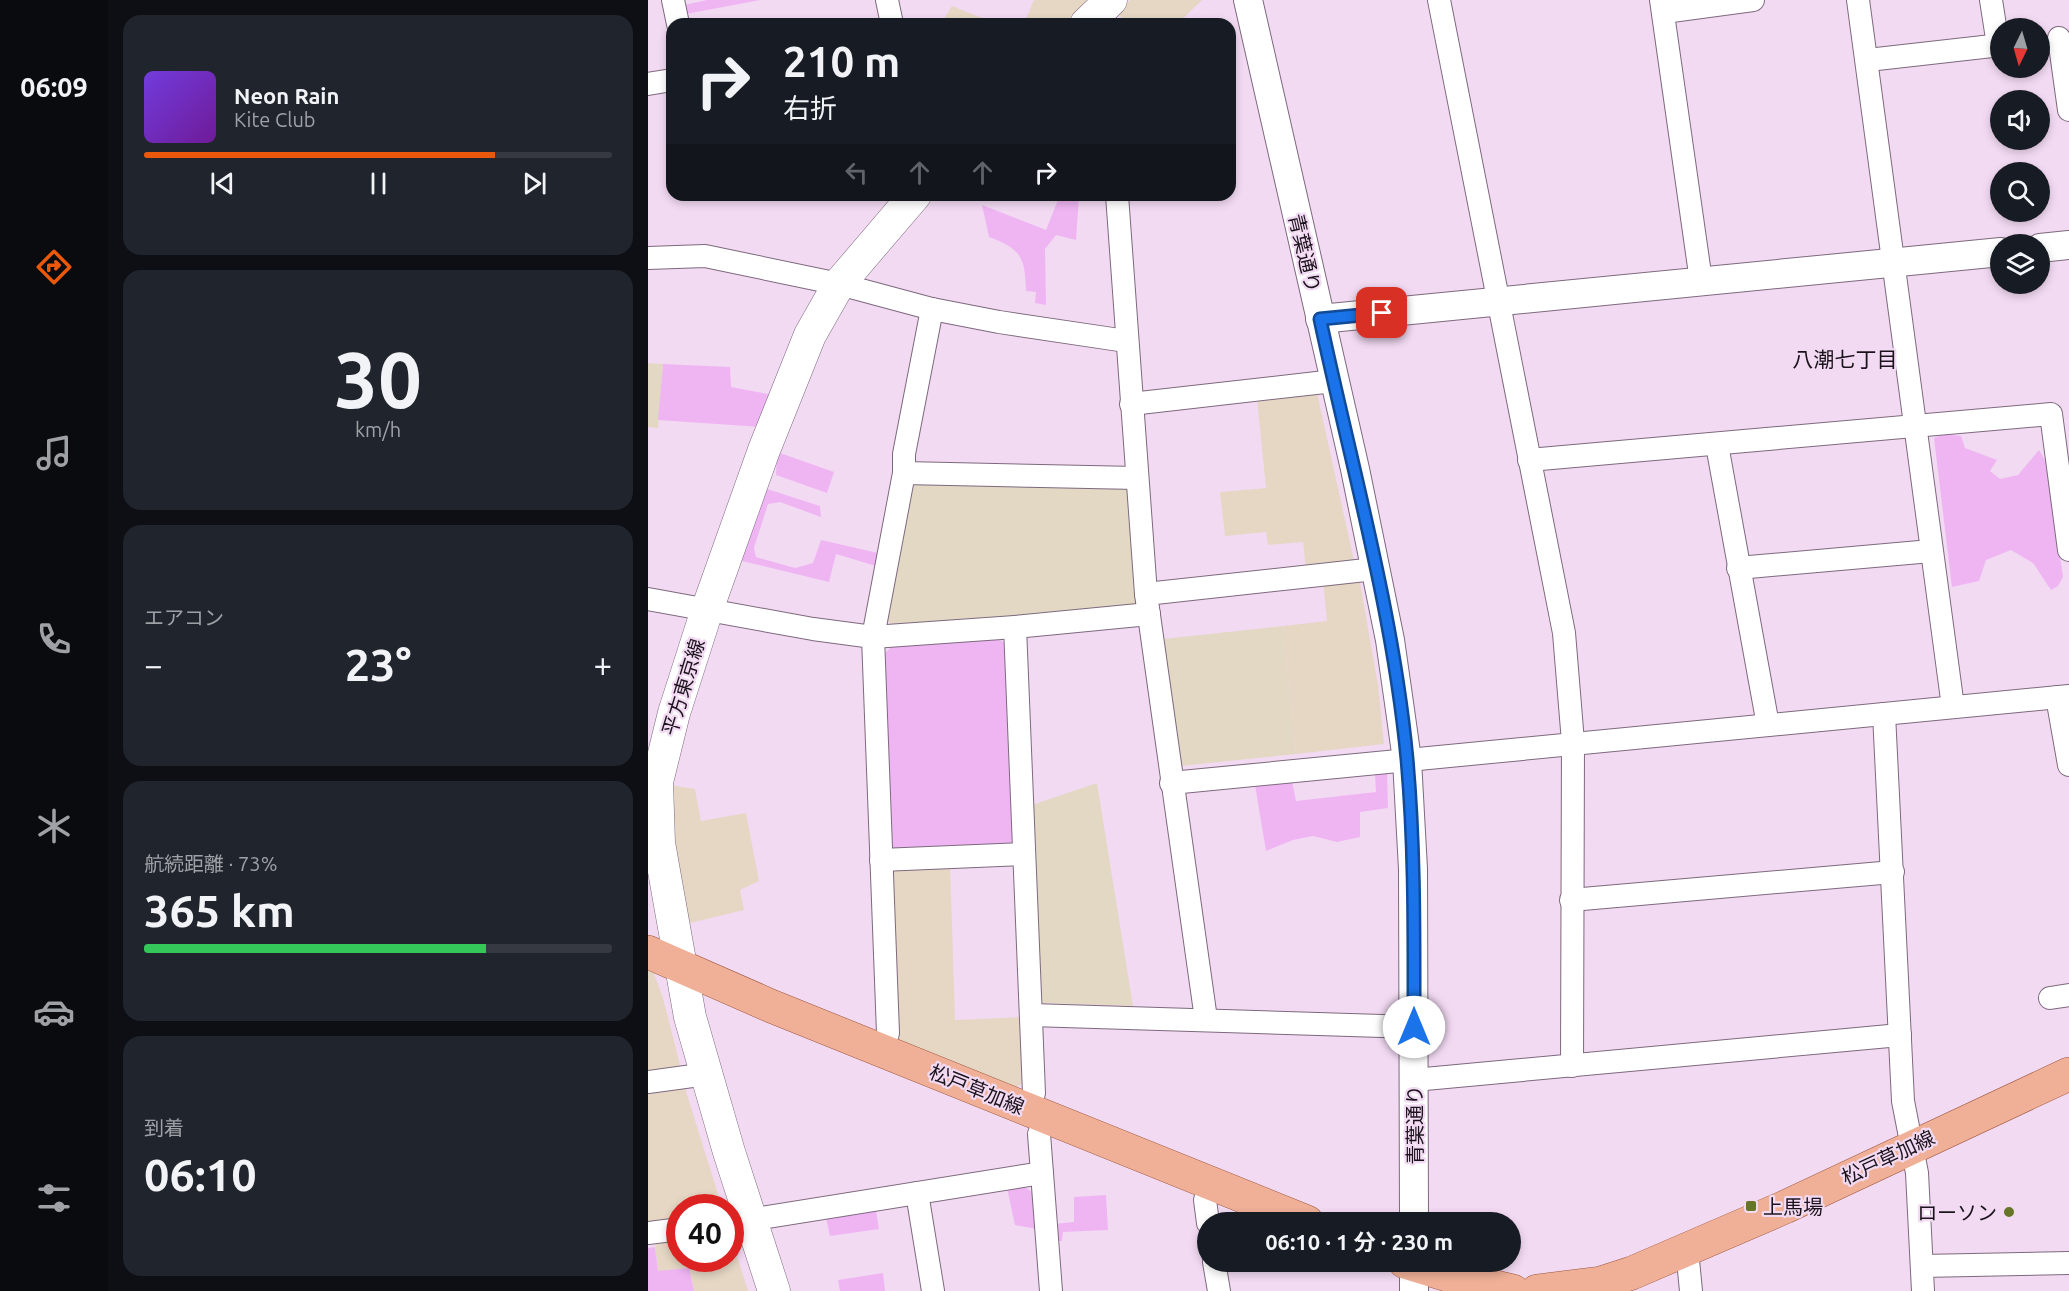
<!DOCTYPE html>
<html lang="ja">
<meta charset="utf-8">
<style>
:root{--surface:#171b24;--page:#20242c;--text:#f1f3f6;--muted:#9ea1a6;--line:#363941;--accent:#ea580c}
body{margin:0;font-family:Ubuntu,"Noto Sans JP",sans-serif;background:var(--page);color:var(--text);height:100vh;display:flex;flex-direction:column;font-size:22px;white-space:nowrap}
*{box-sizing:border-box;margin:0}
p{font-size:20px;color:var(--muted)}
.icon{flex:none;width:33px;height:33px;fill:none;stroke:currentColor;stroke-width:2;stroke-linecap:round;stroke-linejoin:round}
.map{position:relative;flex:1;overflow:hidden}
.side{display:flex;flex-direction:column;gap:15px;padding:15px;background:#0d0f14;width:540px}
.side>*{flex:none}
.hud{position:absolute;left:18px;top:18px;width:570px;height:183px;border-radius:18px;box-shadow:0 3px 9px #0003;background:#171b24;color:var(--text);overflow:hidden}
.needle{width:39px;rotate:185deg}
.controls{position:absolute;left:1342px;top:18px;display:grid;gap:12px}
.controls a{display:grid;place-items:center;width:60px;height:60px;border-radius:50%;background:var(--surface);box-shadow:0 3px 9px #0003;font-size:30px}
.speed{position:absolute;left:18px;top:1194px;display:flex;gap:12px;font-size:30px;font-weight:700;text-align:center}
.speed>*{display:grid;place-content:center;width:78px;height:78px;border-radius:50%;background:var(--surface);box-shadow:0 3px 9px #0003;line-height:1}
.speed .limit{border:9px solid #d22;background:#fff;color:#111}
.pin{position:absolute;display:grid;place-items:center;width:51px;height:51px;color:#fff;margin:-26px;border-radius:12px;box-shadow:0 3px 9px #0006}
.me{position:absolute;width:66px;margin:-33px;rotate:0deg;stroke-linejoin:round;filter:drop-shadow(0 0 4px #0008)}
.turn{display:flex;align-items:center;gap:21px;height:126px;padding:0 18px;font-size:27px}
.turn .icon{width:78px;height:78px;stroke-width:2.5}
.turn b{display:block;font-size:42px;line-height:51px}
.lanes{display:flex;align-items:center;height:57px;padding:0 18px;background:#0003;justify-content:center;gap:30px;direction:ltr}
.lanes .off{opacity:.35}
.big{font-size:45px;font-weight:700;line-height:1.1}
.side .tile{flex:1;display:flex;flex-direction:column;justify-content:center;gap:9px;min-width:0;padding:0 21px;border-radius:18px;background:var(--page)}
.side .dial{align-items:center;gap:0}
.dial b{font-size:78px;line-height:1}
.song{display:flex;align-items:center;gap:18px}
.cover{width:72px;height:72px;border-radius:9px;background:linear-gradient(135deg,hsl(260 70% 55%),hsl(280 70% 35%))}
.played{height:6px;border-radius:3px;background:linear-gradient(90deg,var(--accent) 75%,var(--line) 75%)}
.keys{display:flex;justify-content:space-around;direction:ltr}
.heat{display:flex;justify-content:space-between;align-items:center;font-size:33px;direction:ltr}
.charge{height:9px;border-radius:4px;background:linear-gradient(90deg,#34c759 73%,var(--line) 0)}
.trip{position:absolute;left:549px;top:1212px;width:324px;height:60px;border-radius:30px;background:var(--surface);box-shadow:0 3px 9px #0003;font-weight:700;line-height:60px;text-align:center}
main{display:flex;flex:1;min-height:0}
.tabs{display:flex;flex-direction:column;width:108px;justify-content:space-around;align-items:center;background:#090b0e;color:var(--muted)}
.tabs .icon{width:42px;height:42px}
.tabs .on{color:var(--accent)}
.tabs b{font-size:27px;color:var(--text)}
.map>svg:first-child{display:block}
.commercial{fill:#e6d7c4}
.industrial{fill:#e3d8c4}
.green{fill:#efb5f3}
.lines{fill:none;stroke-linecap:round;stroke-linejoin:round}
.minor-casing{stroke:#7d697e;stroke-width:24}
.tertiary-casing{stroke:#7d697e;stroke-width:30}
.secondary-casing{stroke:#7d697e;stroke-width:33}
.primary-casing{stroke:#9e573f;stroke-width:34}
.minor{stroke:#fff;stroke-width:22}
.tertiary{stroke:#fff;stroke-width:28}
.secondary{stroke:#fff;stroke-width:32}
.primary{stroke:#efb097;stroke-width:33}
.route-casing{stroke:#114b97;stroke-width:15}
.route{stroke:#1a73e8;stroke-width:10}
.poi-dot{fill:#657726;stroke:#f2daf3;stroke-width:2}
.labels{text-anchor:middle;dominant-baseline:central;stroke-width:4.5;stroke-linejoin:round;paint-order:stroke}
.street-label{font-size:20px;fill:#1b131b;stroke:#f2daf3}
.poi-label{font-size:20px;fill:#1b131b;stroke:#f2daf3;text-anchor:start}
.neighbourhood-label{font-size:21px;fill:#1b131b;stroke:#f2daf3}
</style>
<main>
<nav class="tabs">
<b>06:09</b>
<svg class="icon on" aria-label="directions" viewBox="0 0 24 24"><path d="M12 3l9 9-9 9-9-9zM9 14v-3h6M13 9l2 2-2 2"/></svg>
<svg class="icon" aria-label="music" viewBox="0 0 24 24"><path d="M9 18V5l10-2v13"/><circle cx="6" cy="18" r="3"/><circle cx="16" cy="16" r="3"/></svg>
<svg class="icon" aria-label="phone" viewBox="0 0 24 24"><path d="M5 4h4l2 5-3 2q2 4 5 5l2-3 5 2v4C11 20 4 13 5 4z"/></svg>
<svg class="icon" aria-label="climate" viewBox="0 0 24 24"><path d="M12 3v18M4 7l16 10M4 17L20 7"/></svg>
<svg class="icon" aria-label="car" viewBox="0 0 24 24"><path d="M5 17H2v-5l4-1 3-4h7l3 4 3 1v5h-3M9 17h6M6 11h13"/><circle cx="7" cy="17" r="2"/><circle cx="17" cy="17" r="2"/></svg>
<svg class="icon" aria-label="filters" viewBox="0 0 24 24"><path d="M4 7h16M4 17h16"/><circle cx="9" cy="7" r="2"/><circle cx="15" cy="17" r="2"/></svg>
</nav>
<section class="side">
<div class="tile">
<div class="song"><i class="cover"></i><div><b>Neon Rain</b><p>Kite Club</p></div></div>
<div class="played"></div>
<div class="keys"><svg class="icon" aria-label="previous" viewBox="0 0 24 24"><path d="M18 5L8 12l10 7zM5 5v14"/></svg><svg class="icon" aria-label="pause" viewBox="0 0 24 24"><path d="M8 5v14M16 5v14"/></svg><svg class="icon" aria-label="next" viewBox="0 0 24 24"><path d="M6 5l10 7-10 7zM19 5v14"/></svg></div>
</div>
<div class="tile dial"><b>30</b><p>km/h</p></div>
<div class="tile"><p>エアコン</p>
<div class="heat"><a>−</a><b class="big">23°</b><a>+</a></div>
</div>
<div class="tile"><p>航続距離 · 73%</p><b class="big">365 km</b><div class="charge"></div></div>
<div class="tile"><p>到着</p><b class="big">06:10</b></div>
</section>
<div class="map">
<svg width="1421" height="1291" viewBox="0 0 1421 1291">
<rect width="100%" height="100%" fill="#f2daf3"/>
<!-- commercial -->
<g class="commercial">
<path d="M 386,0 L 444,0 L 419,24 L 376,24 Z"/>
<path d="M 482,0 L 554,0 L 529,24 L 477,24 L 470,12 Z"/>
<path d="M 304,6 L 349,24 L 293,24 Z"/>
<path d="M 669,393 L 707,565 L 658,570 L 655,542 L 620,545 L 618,532 L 577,536 L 572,492 L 618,488 L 609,399 Z"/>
<path d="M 711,577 L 730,685 L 736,744 L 648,754 L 635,626 L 679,621 L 675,581 Z"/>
<path d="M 21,785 L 47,789 L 53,821 L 98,813 L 111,881 L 92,890 L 96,910 L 42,923 L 31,888 L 22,837 Z"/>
<path d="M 302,863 L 307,1020 L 374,1017 L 377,1081 L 368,1088 L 250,1041 L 244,865 Z"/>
<path d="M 0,969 L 5,971 L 15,998 L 33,1069 L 0,1073 Z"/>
<path d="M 37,1088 L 74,1207 L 32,1208 L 31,1221 L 0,1225 L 0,1092 Z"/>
<path d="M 83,1237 L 100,1291 L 46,1291 L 41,1268 L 10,1272 L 7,1243 L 31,1240 L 32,1258 L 82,1258 Z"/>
</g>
<!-- industrial -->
<g class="industrial">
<path d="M 0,363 L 15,364 L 10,428 L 0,427 Z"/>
<path d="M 264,483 L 479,489 L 488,604 L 246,628 L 238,618 Z"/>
<path d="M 635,626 L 648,754 L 532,766 L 515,639 Z"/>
<path d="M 449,783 L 485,1006 L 392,1003 L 384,805 Z"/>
</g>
<!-- green -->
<g class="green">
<path d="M 59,0 L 112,0 L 38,14 L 36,5 Z"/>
<path d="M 412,195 L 431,195 L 428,240 L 408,235 L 397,249 L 398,305 L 387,303 L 388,292 L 378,291 C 377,257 373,249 341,237 L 334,205 L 398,230 Z"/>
<path d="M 15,364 L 82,367 L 83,387 L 125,395 L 113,427 L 10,420 Z"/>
<path d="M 1297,434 L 1313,436 L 1317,448 L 1349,460 L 1342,471 L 1352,479 L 1370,475 L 1391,450 L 1398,462 L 1415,577 L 1410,586 L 1403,590 L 1385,563 L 1363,550 L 1338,560 L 1331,581 L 1304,587 L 1286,438 Z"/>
<path d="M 129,452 L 186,472 L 179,493 L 128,475 Z"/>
<path d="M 116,488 L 172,506 L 173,517 L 132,502 L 120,504 L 106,548 L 108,557 L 147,568 L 165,563 L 173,540 L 230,553 L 228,566 L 188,554 L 181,582 L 90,560 Z"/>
<path d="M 350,638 L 359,645 L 366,840 L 359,848 L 251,853 L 243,846 L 235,655 L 243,647 Z"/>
<path d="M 739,773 L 740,808 L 712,812 L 712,837 L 689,842 L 665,836 L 645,840 L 618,851 L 607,785 L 644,781 L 648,801 L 728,792 L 727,774 Z"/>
<path d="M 375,1186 L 387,1194 L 389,1229 L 367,1225 L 359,1188 Z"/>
<path d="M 458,1195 L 460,1230 L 415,1232 L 414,1241 L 408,1241 L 406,1224 L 426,1222 L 426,1197 Z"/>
<path d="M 228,1210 L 231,1229 L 182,1236 L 178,1218 Z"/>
<path d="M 7,1247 L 10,1271 L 41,1268 L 46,1291 L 0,1291 L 0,1248 Z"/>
<path d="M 235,1273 L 237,1291 L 192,1291 L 190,1280 Z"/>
</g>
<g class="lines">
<defs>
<g id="minor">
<path d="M 25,0 L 30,24"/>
<path d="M 239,0 L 244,24"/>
<path d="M 791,0 L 916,633 L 925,742 L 924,1066"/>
<path d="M 1013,0 L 1053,281"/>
<path d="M 1210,0 L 1305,707"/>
<path d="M 1343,0 L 1350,45"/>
<path d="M 1016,12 L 1105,0"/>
<path d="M 1411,38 L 1421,110"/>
<path d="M 1220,60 L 1353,45"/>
<path d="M 0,84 L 24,80"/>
<path d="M 469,195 L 498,594 L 558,1019"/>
<path d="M 0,258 L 57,256 L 191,284 L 284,309 L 351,322 L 478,341"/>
<path d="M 483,404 L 686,381"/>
<path d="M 1069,445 L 1120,725"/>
<path d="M 881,460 L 1403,414 L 1421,550"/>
<path d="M 256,473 L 256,454 L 284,309"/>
<path d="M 1090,568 L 1283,551"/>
<path d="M 498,594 L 727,569"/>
<path d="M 0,599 L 165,629 L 225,637 L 367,627 L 501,614"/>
<path d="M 367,627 L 386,1093 L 380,1110"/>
<path d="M 1409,697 L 1421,765"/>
<path d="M 1236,714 L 1255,1101 L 1269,1173 L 1275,1291"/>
<path d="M 523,783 L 1421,696"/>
<path d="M 233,860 L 376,854"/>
<path d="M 923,900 L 1245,872"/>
<path d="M 1402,998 L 1421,995"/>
<path d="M 383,1015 L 766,1027"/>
<path d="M 234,1051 L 240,1033 L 225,637 L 256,473 L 489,478"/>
<path d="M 766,1080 L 1252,1035"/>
<path d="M 0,1082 L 59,1074"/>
<path d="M 399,1117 L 391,1134 L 403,1291"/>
<path d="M 269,1193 L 285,1291"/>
<path d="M 82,1223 L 394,1173"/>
<path d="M 560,1223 L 557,1200 L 562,1184"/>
<path d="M 0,1233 L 32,1229"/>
<path d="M 1039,1250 L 1043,1291"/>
<path d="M 566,1262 L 571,1291"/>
<path d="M 1274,1266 L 1421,1263"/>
</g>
<g id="tertiary">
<path d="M 600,0 L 707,469 L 742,640 L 752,710 L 759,760 L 765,869 L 766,1222"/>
<path d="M 1392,248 L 1421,245"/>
<path d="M 672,319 L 1353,252"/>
<path d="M 766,1291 L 766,1262"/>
</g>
<g id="secondary">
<path d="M 438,24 L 463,0"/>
<path d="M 126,1291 L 81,1152 L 42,1017 L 11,843 L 9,782 L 26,713 L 59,610 L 116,450 L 162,335 L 191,284 L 267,195"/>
</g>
<g id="primary">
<path d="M 0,952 L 123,1006 L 659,1222"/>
<path d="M 757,1262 L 809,1278 L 865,1291"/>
<path d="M 889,1291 L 953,1283 L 984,1273 L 1137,1207 L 1421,1074"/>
</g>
</defs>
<!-- minor casing -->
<use href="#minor" class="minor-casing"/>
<!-- tertiary casing -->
<use href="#tertiary" class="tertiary-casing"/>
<!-- secondary casing -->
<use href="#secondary" class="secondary-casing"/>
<!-- primary casing -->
<use href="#primary" class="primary-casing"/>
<!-- minor -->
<use href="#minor" class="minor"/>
<!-- tertiary -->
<use href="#tertiary" class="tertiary"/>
<!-- secondary -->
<use href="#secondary" class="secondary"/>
<!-- primary -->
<use href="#primary" class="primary"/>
</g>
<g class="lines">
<defs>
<path id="route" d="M 734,313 L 672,319 C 703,465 745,610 759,759 C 767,848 766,938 766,1027"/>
</defs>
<!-- route casing -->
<use href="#route" class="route-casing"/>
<!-- route -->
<use href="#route" class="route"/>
</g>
<!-- markers -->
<g class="poi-dot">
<rect x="1097" y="1200" width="12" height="12" rx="3"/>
<circle cx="1361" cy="1212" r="6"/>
</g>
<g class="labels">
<!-- street labels -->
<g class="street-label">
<text transform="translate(657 253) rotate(77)">青葉通り</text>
<text transform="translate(35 687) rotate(-73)">平方東京線</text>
<text transform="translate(329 1089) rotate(22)">松戸草加線</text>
<text transform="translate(766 1125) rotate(-90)">青葉通り</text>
<text transform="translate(1240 1157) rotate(-25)">松戸草加線</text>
</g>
<!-- poi labels -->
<g class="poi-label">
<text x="1115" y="1206">上馬場</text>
<text x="1349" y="1212" text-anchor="end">ローソン</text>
</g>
<!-- neighbourhood labels -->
<g class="neighbourhood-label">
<text x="1197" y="359">八潮七丁目</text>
</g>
</g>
</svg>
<div class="controls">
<a><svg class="needle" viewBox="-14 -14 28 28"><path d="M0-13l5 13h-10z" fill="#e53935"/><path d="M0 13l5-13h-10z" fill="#9ea1a6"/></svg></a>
<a><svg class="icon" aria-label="sound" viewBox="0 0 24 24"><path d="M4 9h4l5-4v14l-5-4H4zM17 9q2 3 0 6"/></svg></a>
<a><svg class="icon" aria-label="search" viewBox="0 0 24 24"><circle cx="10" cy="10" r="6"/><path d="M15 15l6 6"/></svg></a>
<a><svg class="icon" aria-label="layers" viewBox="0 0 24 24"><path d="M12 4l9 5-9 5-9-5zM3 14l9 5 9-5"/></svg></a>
</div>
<div class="speed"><div class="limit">40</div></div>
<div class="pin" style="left:734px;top:313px;background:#d93025"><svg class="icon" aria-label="arrive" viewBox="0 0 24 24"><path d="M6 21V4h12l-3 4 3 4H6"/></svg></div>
<svg class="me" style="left:766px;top:1027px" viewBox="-20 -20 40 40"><circle r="19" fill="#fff"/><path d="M0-13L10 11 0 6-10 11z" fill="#1a73e8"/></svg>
<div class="trip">06:10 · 1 分 · 230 m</div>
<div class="hud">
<div class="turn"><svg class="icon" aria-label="right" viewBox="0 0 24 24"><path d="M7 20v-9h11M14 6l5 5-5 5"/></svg><div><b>210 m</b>右折</div></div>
<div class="lanes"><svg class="icon off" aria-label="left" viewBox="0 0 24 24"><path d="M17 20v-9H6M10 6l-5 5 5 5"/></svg><svg class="icon off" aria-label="ahead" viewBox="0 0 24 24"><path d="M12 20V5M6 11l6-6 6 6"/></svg><svg class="icon off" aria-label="ahead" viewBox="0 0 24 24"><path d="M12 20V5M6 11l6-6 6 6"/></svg><svg class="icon" aria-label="right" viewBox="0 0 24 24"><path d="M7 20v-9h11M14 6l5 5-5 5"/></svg></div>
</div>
</div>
</main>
